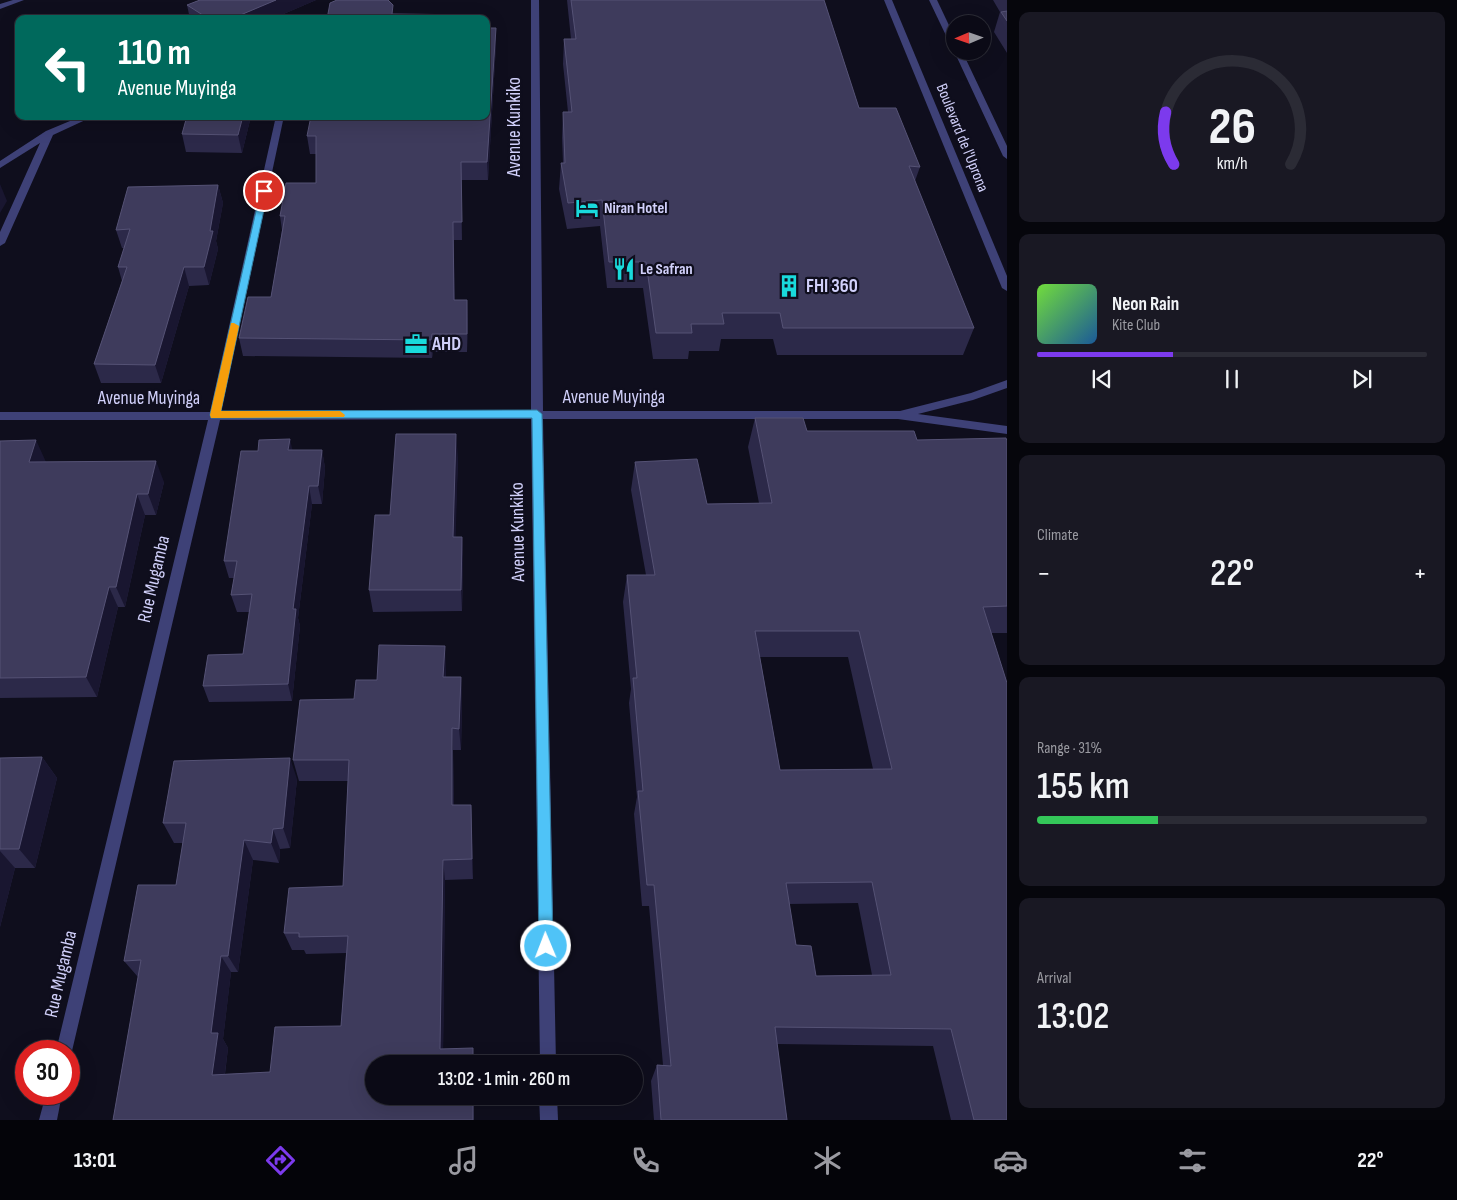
<!DOCTYPE html>
<meta charset="utf-8">
<style>
:root{--surface:#0b0a16;--page:#191823;--text:#f1f3f6;--muted:#9a9aa1;--line:#2b2b35;--accent:#7c3aed}
body{margin:0;font-family:"Sofia Sans Condensed",sans-serif;background:var(--page);color:var(--text);height:100vh;display:flex;flex-direction:column;font-size:19px;white-space:nowrap}
*{box-sizing:border-box;margin:0}
p{font-size:16px;color:var(--muted)}
.icon{flex:none;width:28px;height:28px;fill:none;stroke:currentColor;stroke-width:2;stroke-linecap:round;stroke-linejoin:round}
.map{position:relative;flex:1;overflow:hidden}
.drawer{display:flex;flex-direction:column;gap:12px;padding:12px;background:#06060c;width:450px}
.drawer>*{flex:none}
.banner{position:absolute;left:15px;top:15px;width:475px;height:105px;border-radius:10px;box-shadow:0 5px 20px #0002,0 0 0 1px var(--line);background:#00695c;color:#fff;overflow:hidden}
.needle{width:32px;rotate:268deg}
.controls{position:absolute;left:946px;top:15px;display:grid;gap:10px}
.controls a{display:grid;place-items:center;width:45px;height:45px;border-radius:50%;background:var(--surface);box-shadow:0 5px 20px #0002,0 0 0 1px var(--line);font-size:25px}
.speed{position:absolute;left:15px;top:1040px;display:flex;gap:10px;font-size:25px;font-weight:700;text-align:center}
.speed>*{display:grid;place-content:center;width:65px;height:65px;border-radius:50%;background:var(--surface);box-shadow:0 5px 20px #0002,0 0 0 1px var(--line);line-height:1}
.speed .limit{border:8px solid #d22;background:#fff;color:#111}
.pin{position:absolute;display:grid;place-items:center;width:42px;height:42px;color:#fff;margin:-21px;border:2px solid #fff;border-radius:50%;box-shadow:0 1px 5px #0007}
.me{position:absolute;width:55px;margin:-28px;rotate:359deg;stroke-linejoin:round;filter:drop-shadow(0 0 4px #0008)}
.turn{display:flex;align-items:center;gap:18px;height:105px;padding:0 20px;font-size:22px}
.turn .icon{width:65px;height:65px;stroke-width:2.5}
.turn b{display:block;font-size:35px;line-height:42px}
.big{font-size:38px;font-weight:600;line-height:1.1}
.drawer .tile{flex:1;display:flex;flex-direction:column;justify-content:center;gap:8px;min-width:0;padding:0 18px;border-radius:10px;background:var(--page)}
.drawer .dial{align-items:center;gap:0}
.dial svg{height:130px;overflow:visible;fill:none;stroke:var(--line);stroke-width:7;stroke-linecap:round;text-anchor:middle}
.dial text{fill:var(--text);stroke:none}
.song{display:flex;align-items:center;gap:15px}
.cover{width:60px;height:60px;border-radius:8px;background:linear-gradient(135deg,hsl(100 70% 55%),hsl(210 70% 35%))}
.played{height:5px;border-radius:2px;background:linear-gradient(90deg,var(--accent) 35%,var(--line) 35%)}
.keys{display:flex;justify-content:space-around;direction:ltr}
.heat{display:flex;justify-content:space-between;align-items:center;font-size:28px;direction:ltr}
.charge{height:8px;border-radius:4px;background:linear-gradient(90deg,#34c759 31%,var(--line) 0)}
.trip{position:absolute;left:365px;top:1055px;width:278px;height:50px;border-radius:25px;background:var(--surface);box-shadow:0 5px 20px #0002,0 0 0 1px var(--line);font-weight:600;line-height:50px;text-align:center}
.tabs{display:flex;height:80px;justify-content:space-around;align-items:center;background:#040409;color:var(--muted)}
.tabs .icon{width:35px;height:35px}
.tabs .active{color:var(--accent)}
.tabs b{font-size:22px;color:var(--text)}
main{display:flex;flex:1;min-height:0}
.map>svg:first-child{display:block}
.lines{fill:none;stroke-linecap:round;stroke-linejoin:round}
.minor{fill:#3e4177;fill-rule:evenodd}
.wall{fill:#2c2949;fill-rule:evenodd}
.shaded-wall{fill:#191630}
.building{fill:#3e3b5c;stroke:#555275;fill-rule:evenodd}
.route{fill:#4fc3f7;stroke:#337fa1}
.slow{fill:#f59e0b}
.labels{text-anchor:middle;dominant-baseline:central;stroke-width:4.5;stroke-linejoin:round;paint-order:stroke}
.far-street-label{font-size:16px;fill:#d1d0fa;stroke:#0f0e1d}
.far-poi-label{font-size:16px;font-weight:bold;fill:#d1d0fa;stroke:#0f0e1d;text-anchor:start}
.street-label{font-size:19px;fill:#d1d0fa;stroke:#0f0e1d}
.poi-label{font-size:19px;font-weight:bold;fill:#d1d0fa;stroke:#0f0e1d;text-anchor:start}
</style>
<main>
<div class="map">
<svg width="1007" height="1120" viewBox="0 0 1007 1120">
<rect width="100%" height="100%" fill="#0f0e1d"/>
<g class="lines">
<!-- minor -->
<g class="minor">
<path d="M 13,0 L 24,0 L 0,9 L 0,4 Z"/>
<path d="M 363,0 L 374,0 L 330,19 L 319,19 Z"/>
<path d="M 531,0 L 539,0 L 543,411 L 900,411 L 971,393 L 1007,380 L 1007,388 L 973,400 L 918,414 L 1007,426 L 1007,434 L 898,419 L 543,419 L 556,1064 L 540,1064 L 531,419 L 220,420 L 72,1051 L 69,1057 L 69,1051 L 56,1051 L 208,420 L 0,420 L 0,412 L 210,412 L 276,116 L 284,116 L 221,412 L 531,411 Z"/>
<path d="M 884,0 L 892,0 L 1007,276 L 1007,291 L 1002,288 Z"/>
<path d="M 929,0 L 937,0 L 955,38 L 955,48 L 951,46 Z"/>
<path d="M 955,49 L 955,51 L 962,51 L 1007,146 L 1007,159 L 1003,156 L 954,51 Z"/>
<path d="M 82,116 L 94,116 L 53,135 L 5,243 L 0,246 L 0,232 L 40,143 L 0,168 L 0,161 L 46,131 Z"/>
<path d="M 46,1094 L 62,1094 L 57,1120 L 39,1120 Z"/>
<path d="M 539,1096 L 557,1096 L 558,1120 L 540,1120 Z"/>
</g>
</g>
<!-- wall -->
<g class="wall">
<path d="M 200,0 L 316,0 L 272,19 L 190,19 L 187,5 Z"/>
<path d="M 567,0 L 824,0 L 859,108 L 920,167 L 915,181 L 974,328 L 963,355 L 777,355 L 773,339 L 721,339 L 719,351 L 689,351 L 688,359 L 653,359 L 643,288 L 607,288 L 600,226 L 567,229 L 559,189 L 561,163 L 563,163 L 562,138 L 563,112 L 568,112 L 563,64 L 564,39 L 571,39 Z"/>
<path d="M 993,0 L 1007,0 L 1007,53 L 994,32 L 1000,12 Z"/>
<path d="M 496,28 L 496,45 L 488,180 L 461,180 L 462,240 L 454,240 L 454,300 L 468,318 L 467,352 L 433,352 L 432,358 L 243,356 L 239,338 L 271,297 L 282,230 L 280,216 L 316,183 L 316,154 L 310,154 L 307,136 Z"/>
<path d="M 187,116 L 251,116 L 242,153 L 186,152 L 182,134 Z"/>
<path d="M 218,185 L 223,203 L 216,241 L 218,249 L 209,285 L 189,286 L 161,383 L 101,383 L 94,364 L 122,281 L 118,267 L 124,248 L 122,248 L 116,230 Z"/>
<path d="M 755,418 L 807,431 L 917,440 L 1007,441 L 1007,633 L 991,633 L 1007,1120 L 951,1120 L 933,1046 L 777,1044 L 787,1120 L 654,1120 L 651,1081 L 657,1065 L 663,1065 L 649,906 L 642,906 L 634,814 L 637,797 L 629,703 L 631,689 L 623,602 L 627,575 L 646,575 L 631,490 L 635,462 L 707,504 L 759,503 L 748,447 ZM 760,657 L 848,657 L 873,769 L 780,770 ZM 858,903 L 872,975 L 816,976 L 796,945 L 789,904 Z"/>
<path d="M 0,441 L 46,462 L 164,482 L 156,515 L 145,515 L 125,607 L 118,607 L 97,697 L 0,698 Z"/>
<path d="M 292,450 L 322,450 L 325,468 L 322,504 L 312,504 L 298,618 L 300,626 L 292,701 L 209,702 L 203,686 L 243,654 L 249,612 L 237,612 L 231,595 L 234,578 L 229,578 L 224,561 Z"/>
<path d="M 458,457 L 455,537 L 462,537 L 463,559 L 462,611 L 373,612 L 369,590 L 390,515 Z"/>
<path d="M 446,669 L 446,677 L 461,677 L 462,700 L 461,750 L 453,750 L 454,805 L 471,805 L 473,879 L 445,880 L 443,1049 L 374,1096 L 474,1096 L 474,1120 L 113,1120 L 138,977 L 124,961 L 176,885 L 183,843 L 174,843 L 163,823 L 297,779 L 290,848 L 280,849 L 279,863 L 253,860 L 238,972 L 231,972 L 223,1039 L 228,1048 L 225,1074 L 270,1072 L 341,1026 L 346,953 L 306,954 L 304,950 L 292,950 L 284,933 L 343,886 L 348,781 L 299,781 L 293,760 L 354,699 L 377,680 Z"/>
<path d="M 42,757 L 57,778 L 35,868 L 15,868 L 0,927 L 0,758 Z"/>
</g>
<!-- shaded-wall -->
<g class="shaded-wall">
<path d="M 276,0 L 316,0 L 272,19 L 231,19 Z"/>
<path d="M 496,28 L 496,45 L 488,180 L 487,162 Z"/>
<path d="M 243,116 L 251,116 L 242,153 L 238,135 Z"/>
<path d="M 0,184 L 7,201 L 0,213 Z"/>
<path d="M 218,185 L 223,203 L 216,241 L 218,249 L 209,285 L 204,267 Z"/>
<path d="M 453,222 L 454,240 L 455,318 L 454,300 Z"/>
<path d="M 184,267 L 189,286 L 161,383 L 155,365 Z"/>
<path d="M 467,300 L 468,318 L 467,352 Z"/>
<path d="M 432,334 L 433,352 L 432,358 L 431,340 Z"/>
<path d="M 456,434 L 458,457 L 455,559 L 453,537 Z"/>
<path d="M 290,439 L 294,457 L 288,450 Z"/>
<path d="M 36,440 L 46,462 L 29,462 Z"/>
<path d="M 322,450 L 325,468 L 322,504 L 318,486 Z"/>
<path d="M 156,461 L 164,482 L 156,515 L 148,494 Z"/>
<path d="M 309,486 L 312,504 L 298,618 L 300,626 L 292,701 L 288,684 L 293,609 Z"/>
<path d="M 137,494 L 145,515 L 125,607 L 116,587 Z"/>
<path d="M 462,537 L 463,559 L 462,611 L 461,590 Z"/>
<path d="M 109,587 L 118,607 L 97,697 L 86,677 Z"/>
<path d="M 445,646 L 446,669 L 445,700 L 443,677 Z"/>
<path d="M 461,677 L 462,700 L 461,750 L 459,729 Z"/>
<path d="M 452,728 L 453,750 L 454,825 L 452,805 Z"/>
<path d="M 42,757 L 57,778 L 35,868 L 19,849 Z"/>
<path d="M 290,758 L 297,779 L 290,848 L 283,828 Z"/>
<path d="M 471,805 L 472,825 L 473,879 L 472,859 Z"/>
<path d="M 273,829 L 280,849 L 279,863 L 271,843 Z"/>
<path d="M 244,840 L 253,860 L 238,972 L 228,956 Z"/>
<path d="M 0,851 L 15,868 L 0,927 Z"/>
<path d="M 443,860 L 445,880 L 443,1063 L 440,1049 Z"/>
<path d="M 221,956 L 231,972 L 223,1039 L 228,1048 L 223,1088 L 212,1075 L 211,1033 Z"/>
<rect x="473" y="1096" width="1" height="24"/>
</g>
<!-- building -->
<g class="building">
<path d="M 200,0 L 276,0 L 231,19 L 209,19 L 187,5 Z"/>
<path d="M 337,0 L 388,0 L 393,5 L 392,14 L 479,15 L 479,19 L 327,19 L 330,3 Z"/>
<path d="M 571,0 L 824,0 L 859,108 L 896,108 L 920,167 L 909,166 L 974,328 L 783,328 L 780,313 L 722,313 L 724,324 L 691,324 L 692,333 L 656,333 L 646,262 L 609,262 L 602,200 L 568,203 L 561,163 L 565,163 L 563,112 L 572,112 L 564,39 L 576,39 Z"/>
<path d="M 1007,11 L 1007,21 L 1001,12 Z"/>
<path d="M 486,28 L 496,28 L 487,162 L 461,162 L 462,222 L 453,222 L 454,300 L 467,300 L 467,334 L 432,334 L 431,340 L 239,338 L 248,297 L 271,297 L 285,216 L 280,216 L 286,183 L 316,183 L 316,136 L 307,136 L 311,116 L 486,116 Z"/>
<path d="M 187,116 L 243,116 L 238,135 L 182,134 Z"/>
<path d="M 218,185 L 210,231 L 213,231 L 204,267 L 184,267 L 155,365 L 94,364 L 127,267 L 118,267 L 130,229 L 116,230 L 128,187 Z"/>
<path d="M 755,418 L 803,418 L 807,431 L 914,431 L 917,440 L 1006,438 L 1007,441 L 1007,606 L 983,607 L 1007,683 L 1007,1120 L 974,1120 L 951,1029 L 775,1027 L 787,1120 L 661,1120 L 657,1065 L 671,1066 L 654,885 L 647,885 L 638,791 L 643,791 L 633,678 L 637,678 L 627,575 L 655,575 L 635,462 L 697,459 L 707,504 L 772,503 ZM 755,631 L 859,631 L 892,769 L 780,770 ZM 872,882 L 891,975 L 816,976 L 811,946 L 796,945 L 786,883 Z"/>
<path d="M 396,434 L 456,434 L 453,537 L 462,537 L 461,590 L 369,590 L 375,515 L 390,515 Z"/>
<path d="M 290,439 L 288,450 L 322,450 L 318,486 L 309,486 L 293,609 L 296,609 L 288,684 L 203,686 L 208,655 L 243,654 L 252,594 L 231,595 L 237,561 L 224,561 L 241,451 L 258,451 L 259,440 Z"/>
<path d="M 36,440 L 29,462 L 156,461 L 148,494 L 137,494 L 116,587 L 109,587 L 86,677 L 0,678 L 0,441 Z"/>
<path d="M 379,645 L 445,646 L 443,677 L 461,677 L 459,729 L 452,728 L 452,805 L 471,805 L 472,859 L 443,860 L 440,1049 L 473,1048 L 473,1064 L 374,1064 L 374,1096 L 473,1096 L 473,1120 L 113,1120 L 141,960 L 124,961 L 138,885 L 176,885 L 186,823 L 163,823 L 174,761 L 290,758 L 283,828 L 273,829 L 271,843 L 244,840 L 228,956 L 221,956 L 211,1033 L 218,1033 L 212,1075 L 270,1072 L 275,1027 L 341,1026 L 348,936 L 299,937 L 299,933 L 284,933 L 289,888 L 343,886 L 349,760 L 293,760 L 300,700 L 354,699 L 356,680 L 377,680 Z"/>
<path d="M 42,757 L 19,849 L 0,849 L 0,758 Z"/>
</g>
<!-- route -->
<path class="route" d="M 261,189 L 268,191 L 221,411 L 537,410 L 542,414 L 553,946 L 551,951 L 546,953 L 541,951 L 539,946 L 532,418 L 211,418 L 210,415 Z"/>
<!-- slow -->
<path class="slow" d="M 231,323 L 234,323 L 239,326 L 221,411 L 340,411 L 345,415 L 344,417 L 211,418 L 210,415 Z"/>
<!-- icons -->
<defs>
<symbol id="hotel-bare" viewBox="-9 -9 18 18"><path d="M-6-4.5h1.5V1H6V5H4.5V3h-9V5H-6ZM-4 0a1.8 1.8 0 1 1 3.6 0ZM.5 0V-2.5h3Q6-2.5 6 0Z" fill="#19dadc" stroke="#0f0e1d" stroke-width="2.5" paint-order="stroke"/></symbol>
<symbol id="restaurant-bare" viewBox="-9 -9 18 18"><path d="M-5-6h1v4h1v-4h1v4h1v-4h1v5L-1.5 .5V6h-2V.5L-5-1ZM5-6V6H3V1.5H1.5Q1.5-4 5-6Z" fill="#19dadc" stroke="#0f0e1d" stroke-width="2.5" paint-order="stroke"/></symbol>
<symbol id="building-bare" viewBox="-9 -9 18 18"><path d="M-4-6H4V6H1V3H-1V6H-4ZM-2.5-4.3h1.7v1.8h-1.7ZM.8-4.3h1.7v1.8H.8ZM-2.5-1h1.7V.8h-1.7ZM.8-1h1.7V.8H.8Z" fill="#19dadc" stroke="#0f0e1d" stroke-width="2.5" paint-order="stroke"/></symbol>
<symbol id="office-bare" viewBox="-9 -9 18 18"><path d="M-6-3h4V-5.5h4V-3h4V5H-6ZM-1-4.5V-3h2v-1.5ZM-6 0V1H6V0Z" fill="#19dadc" stroke="#0f0e1d" stroke-width="2.5" paint-order="stroke"/></symbol>
</defs>
<g fill-rule="evenodd">
<use href="#hotel-bare" x="571" y="192" width="32" height="32"/>
<use href="#restaurant-bare" x="608" y="253" width="32" height="32"/>
<use href="#building-bare" x="773" y="270" width="32" height="32"/>
<use href="#office-bare" x="400" y="328" width="32" height="32"/>
</g>
<g class="labels">
<!-- far-street labels -->
<g class="far-street-label">
<text transform="translate(962 138) rotate(68)">Boulevard de l'Uprona</text>
</g>
<!-- far-poi labels -->
<g class="far-poi-label">
<text x="604" y="208">Niran Hotel</text>
<text x="640" y="269">Le Safran</text>
</g>
<!-- street labels -->
<g class="street-label">
<text transform="translate(514 127) rotate(-90)">Avenue Kunkiko</text>
<text x="614" y="397">Avenue Muyinga</text>
<text x="149" y="398">Avenue Muyinga</text>
<text transform="translate(518 532) rotate(-91)">Avenue Kunkiko</text>
<text transform="translate(154 579) rotate(-77)">Rue Mugamba</text>
<text transform="translate(61 974) rotate(-77)">Rue Mugamba</text>
</g>
<!-- poi labels -->
<g class="poi-label">
<text x="806" y="286">FHI 360</text>
<text x="432" y="344">AHD</text>
</g>
</g>
</svg>
<div class="controls">
<a><svg class="needle" viewBox="-14 -14 28 28"><path d="M0-13l5 13h-10z" fill="#e53935"/><path d="M0 13l5-13h-10z" fill="#9a9aa1"/></svg></a>
</div>
<div class="speed"><div class="limit">30</div></div>
<div class="pin" style="left:264px;top:191px;background:#d93025"><svg class="icon" aria-label="arrive" viewBox="0 0 24 24"><path d="M6 21V4h12l-3 4 3 4H6"/></svg></div>
<svg class="me" style="left:546px;top:946px" viewBox="-20 -20 40 40"><circle r="17" fill="#4fc3f7" stroke="#fff" stroke-width="3"/><path d="M0-11L8 9 0 5-8 9z" fill="#fff"/></svg>
<div class="trip">13:02 · 1 min · 260 m</div>
<div class="banner">
<div class="turn"><svg class="icon" aria-label="left" viewBox="0 0 24 24"><path d="M17 20v-9H6M10 6l-5 5 5 5"/></svg><div><b>110 m</b>Avenue Muyinga</div></div>
</div>
</div>
<section class="drawer">
<div class="tile dial"><svg viewBox="0 0 100 80">
<path d="M14 69A42 42 0 1 1 86 69"/>
<path d="M14 69A42 42 0 0 1 9 37" stroke="#7c3aed"/>
<text x="50" y="56" font-size="32" font-weight="700">26</text>
<text x="50" y="72" font-size="11">km/h</text>
</svg></div>
<div class="tile">
<div class="song"><i class="cover"></i><div><b>Neon Rain</b><p>Kite Club</p></div></div>
<div class="played"></div>
<div class="keys"><svg class="icon" aria-label="previous" viewBox="0 0 24 24"><path d="M18 5L8 12l10 7zM5 5v14"/></svg><svg class="icon" aria-label="pause" viewBox="0 0 24 24"><path d="M8 5v14M16 5v14"/></svg><svg class="icon" aria-label="next" viewBox="0 0 24 24"><path d="M6 5l10 7-10 7zM19 5v14"/></svg></div>
</div>
<div class="tile"><p>Climate</p>
<div class="heat"><a>−</a><b class="big">22°</b><a>+</a></div>
</div>
<div class="tile"><p>Range · 31%</p><b class="big">155 km</b><div class="charge"></div></div>
<div class="tile"><p>Arrival</p><b class="big">13:02</b></div>
</section>
</main>
<nav class="tabs">
<b>13:01</b>
<svg class="icon active" aria-label="directions" viewBox="0 0 24 24"><path d="M12 3l9 9-9 9-9-9zM9 14v-3h6M13 9l2 2-2 2"/></svg>
<svg class="icon" aria-label="music" viewBox="0 0 24 24"><path d="M9 18V5l10-2v13"/><circle cx="6" cy="18" r="3"/><circle cx="16" cy="16" r="3"/></svg>
<svg class="icon" aria-label="phone" viewBox="0 0 24 24"><path d="M5 4h4l2 5-3 2q2 4 5 5l2-3 5 2v4C11 20 4 13 5 4z"/></svg>
<svg class="icon" aria-label="climate" viewBox="0 0 24 24"><path d="M12 3v18M4 7l16 10M4 17L20 7"/></svg>
<svg class="icon" aria-label="car" viewBox="0 0 24 24"><path d="M5 17H2v-5l4-1 3-4h7l3 4 3 1v5h-3M9 17h6M6 11h13"/><circle cx="7" cy="17" r="2"/><circle cx="17" cy="17" r="2"/></svg>
<svg class="icon" aria-label="filters" viewBox="0 0 24 24"><path d="M4 7h16M4 17h16"/><circle cx="9" cy="7" r="2"/><circle cx="15" cy="17" r="2"/></svg>
<b>22°</b>
</nav>
